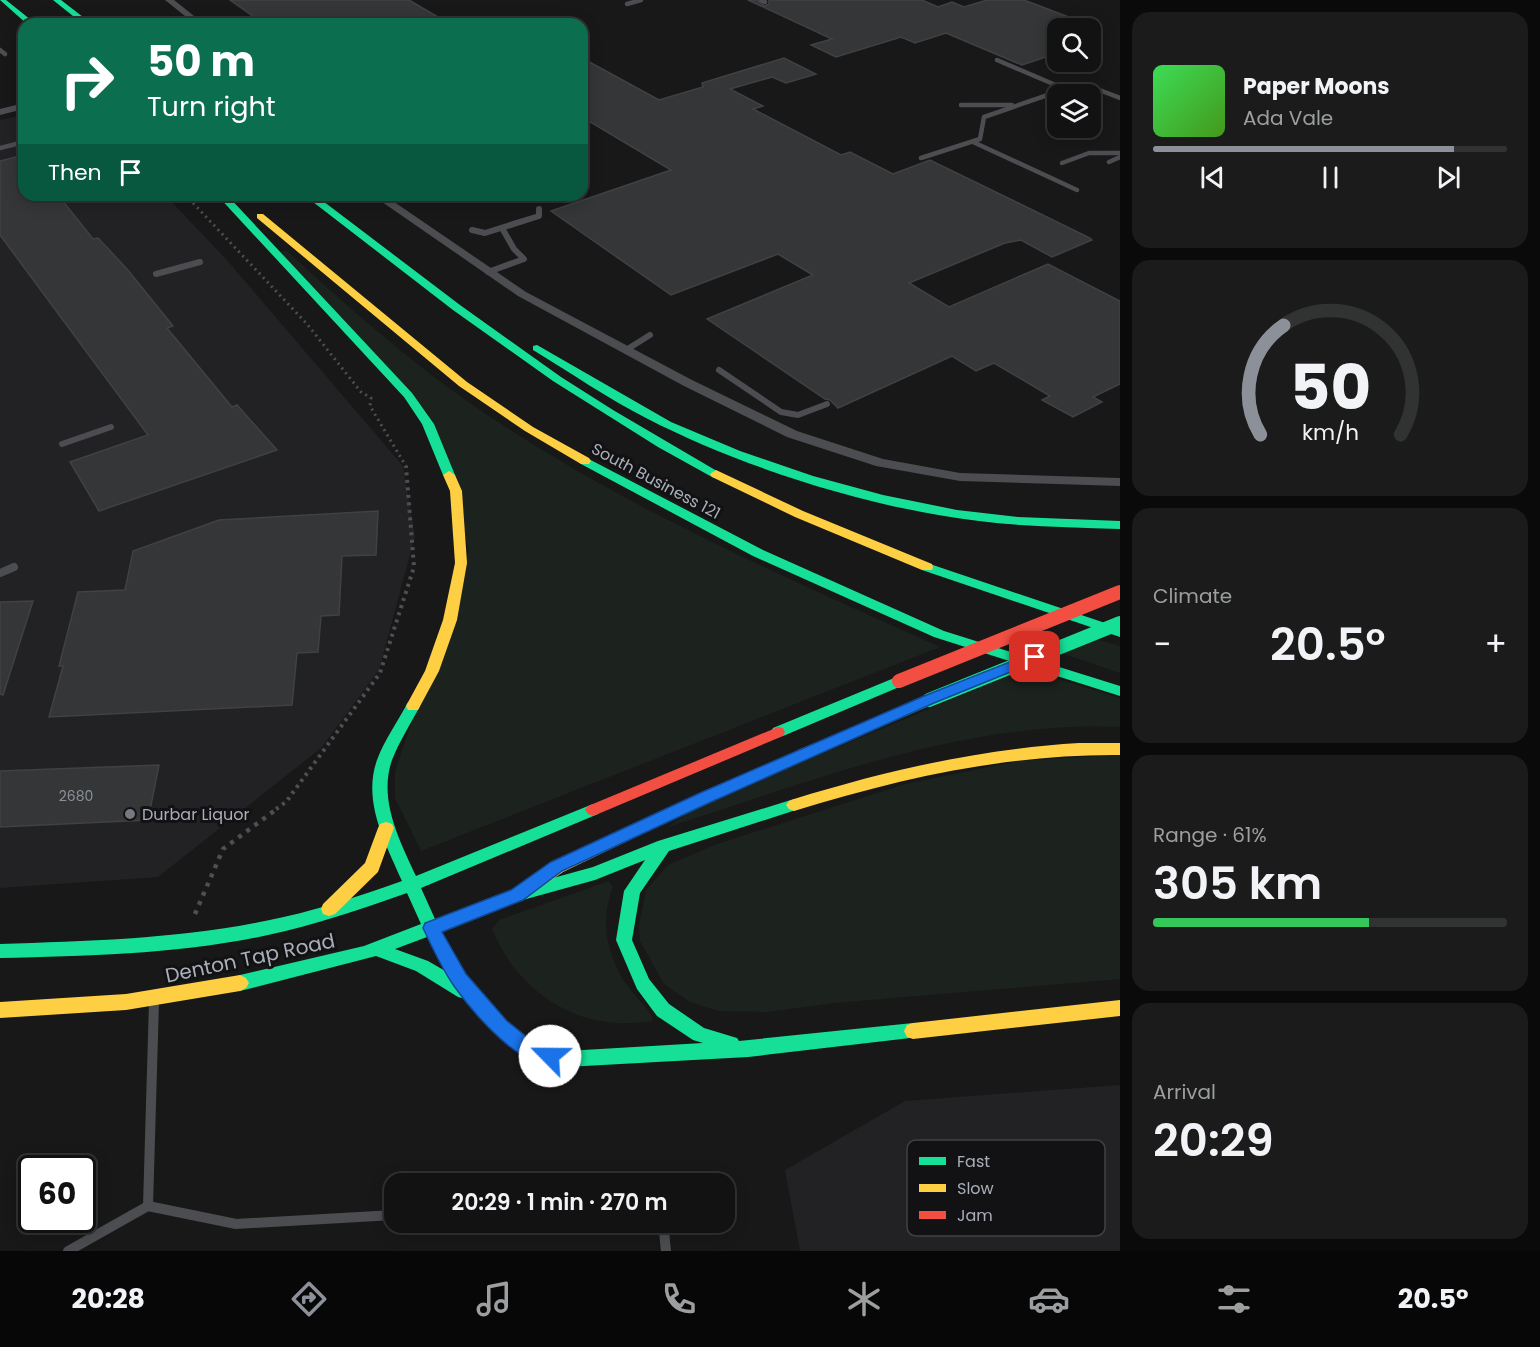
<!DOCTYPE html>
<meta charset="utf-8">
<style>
:root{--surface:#121212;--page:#1b1b1b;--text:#f1f3f6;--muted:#9c9e9f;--line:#313232;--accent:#8c9099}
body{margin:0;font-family:Poppins,sans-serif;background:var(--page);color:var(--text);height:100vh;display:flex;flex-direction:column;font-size:22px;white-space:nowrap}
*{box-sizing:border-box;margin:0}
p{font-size:20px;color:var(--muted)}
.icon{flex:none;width:33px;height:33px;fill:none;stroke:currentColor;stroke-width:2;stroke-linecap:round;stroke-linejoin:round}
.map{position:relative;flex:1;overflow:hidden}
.drawer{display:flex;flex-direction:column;gap:12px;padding:12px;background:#0a0a0a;width:420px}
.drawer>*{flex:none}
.top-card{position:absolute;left:18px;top:18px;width:570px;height:183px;border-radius:18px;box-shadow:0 3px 15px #0003,0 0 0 2px var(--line);background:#0b6e4f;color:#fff;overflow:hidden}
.tools{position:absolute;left:1047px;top:18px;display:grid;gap:12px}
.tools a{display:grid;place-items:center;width:54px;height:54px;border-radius:12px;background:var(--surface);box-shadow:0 3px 15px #0003,0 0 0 2px var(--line);font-size:30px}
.speed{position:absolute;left:18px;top:1155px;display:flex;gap:12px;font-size:30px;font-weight:700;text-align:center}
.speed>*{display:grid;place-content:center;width:78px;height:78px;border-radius:50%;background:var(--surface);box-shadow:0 3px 15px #0003,0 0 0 2px var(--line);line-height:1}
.speed .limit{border:3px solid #111;border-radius:9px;background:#fff;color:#111}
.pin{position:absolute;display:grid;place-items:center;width:51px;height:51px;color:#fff;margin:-26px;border-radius:12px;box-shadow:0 3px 9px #0006}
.me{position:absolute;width:66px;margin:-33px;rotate:293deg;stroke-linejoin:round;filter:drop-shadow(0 0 4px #0008)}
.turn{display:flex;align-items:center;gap:21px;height:126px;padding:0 30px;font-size:27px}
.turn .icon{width:78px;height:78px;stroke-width:2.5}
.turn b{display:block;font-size:42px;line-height:51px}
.then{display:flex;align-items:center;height:57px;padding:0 30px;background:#0003;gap:12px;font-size:22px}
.big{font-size:45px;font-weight:600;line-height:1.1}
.drawer .card{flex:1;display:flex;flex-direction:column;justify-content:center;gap:9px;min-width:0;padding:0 21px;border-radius:18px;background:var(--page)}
.drawer .dial{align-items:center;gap:0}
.dial svg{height:156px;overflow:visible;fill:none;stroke:var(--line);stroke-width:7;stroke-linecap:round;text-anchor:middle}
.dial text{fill:var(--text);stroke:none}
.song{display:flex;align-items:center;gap:18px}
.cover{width:72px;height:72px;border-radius:9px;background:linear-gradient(135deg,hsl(130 70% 55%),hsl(100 70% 35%))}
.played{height:6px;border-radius:3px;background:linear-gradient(90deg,var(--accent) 85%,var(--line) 85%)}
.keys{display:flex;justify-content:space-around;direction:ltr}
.heat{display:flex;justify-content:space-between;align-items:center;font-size:33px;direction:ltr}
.charge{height:9px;border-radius:4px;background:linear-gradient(90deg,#34c759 61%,var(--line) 0)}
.trip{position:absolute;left:384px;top:1173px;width:351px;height:60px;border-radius:18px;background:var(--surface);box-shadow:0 3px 15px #0003,0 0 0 2px var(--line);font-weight:600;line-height:60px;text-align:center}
.menu{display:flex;height:96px;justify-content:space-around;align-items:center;background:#070707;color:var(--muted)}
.menu .icon{width:42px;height:42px}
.menu .selected{color:var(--accent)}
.menu b{font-size:27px;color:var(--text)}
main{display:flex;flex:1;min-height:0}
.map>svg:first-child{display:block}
.built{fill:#222225}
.green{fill:#1c221d}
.building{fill:#353638;stroke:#404144;stroke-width:1.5}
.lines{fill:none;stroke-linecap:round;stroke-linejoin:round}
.path-far3{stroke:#4e4f52;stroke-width:2;stroke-dasharray:1.5 3;stroke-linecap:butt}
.path-far2{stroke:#4e4f52;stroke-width:3;stroke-dasharray:2 4;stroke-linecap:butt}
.path-far1{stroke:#4e4f52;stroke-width:4;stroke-dasharray:3 4.5;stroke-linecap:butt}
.path{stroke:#4e4f52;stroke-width:4.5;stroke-dasharray:4 6;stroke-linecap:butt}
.lane-far3{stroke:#4c4d51;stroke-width:4.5}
.lane-far2{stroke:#4c4d51;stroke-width:6}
.lane-far1{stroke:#4c4d51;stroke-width:8}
.lane{stroke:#4c4d51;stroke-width:10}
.street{fill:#4c4d51;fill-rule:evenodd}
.fast{fill:#16e098;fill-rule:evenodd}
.slow{fill:#ffcf43;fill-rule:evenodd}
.jam{fill:#f24e42;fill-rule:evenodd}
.fast-bridge{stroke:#16e098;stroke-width:14}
.jam-bridge{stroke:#f24e42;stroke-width:14}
.route{fill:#1a73e8;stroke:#114b97;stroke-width:1.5}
.poi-dot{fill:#767a80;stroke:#121214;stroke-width:2}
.labels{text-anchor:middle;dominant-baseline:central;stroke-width:6;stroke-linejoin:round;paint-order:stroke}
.number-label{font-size:14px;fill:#8c9098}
.street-label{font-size:16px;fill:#a9aeb8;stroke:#121214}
.poi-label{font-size:16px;fill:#a9aeb8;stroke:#121214;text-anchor:start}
.near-street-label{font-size:20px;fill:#a9aeb8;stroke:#121214}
.key{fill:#121214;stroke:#3f4145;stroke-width:1.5}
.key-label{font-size:16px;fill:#a9aeb8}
</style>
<main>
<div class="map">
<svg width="1120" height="1251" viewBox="0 0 1120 1251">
<rect width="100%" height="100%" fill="#181818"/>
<!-- built -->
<g class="built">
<path d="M 24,115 L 24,195 L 165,195 L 226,259 L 403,466 L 415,536 L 379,670 L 321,748 L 158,877 L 0,888 L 0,120 Z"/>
<path d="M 1120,1085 L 1120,1251 L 800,1251 L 785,1170 L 905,1101 Z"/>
</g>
<!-- green -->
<g class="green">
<path d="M 286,250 C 356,315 431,380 512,431 C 646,517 795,582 940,647 L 421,851 L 395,798 L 395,772 L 469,550 L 428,414 L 279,252 Z"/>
<path d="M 1095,639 L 1120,646 L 1120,673 L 1061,653 Z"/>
<path d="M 1019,671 L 1034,675 L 1038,673 L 1120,698 L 1120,727 C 962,721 815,780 668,827 L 695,807 Z"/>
<path d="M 1120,755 L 1120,979 L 835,1003 L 767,1012 L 719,1011 L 690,1002 L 664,984 L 640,941 L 639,926 L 646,890 L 668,865 L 717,844 L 905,784 L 1018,761 Z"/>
<path d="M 609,881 L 613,887 C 598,925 609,965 635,995 C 642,1004 650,1009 653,1021 C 641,1022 628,1024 616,1023 C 558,1019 513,980 492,929 L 499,920 Z"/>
</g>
<!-- building -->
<g class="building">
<path d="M 230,0 L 409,0 L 450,24 L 413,24 L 409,21 L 394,24 L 384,18 L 361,24 L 264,24 Z"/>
<path d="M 748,0 L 757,0 L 765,6 L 769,4 L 769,0 L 922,0 L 938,7 L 952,2 L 964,7 L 987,0 L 1024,0 L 1095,27 L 1058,28 L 1058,53 L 1022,65 L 946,33 L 915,43 L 901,37 L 836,57 L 811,45 L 832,39 Z"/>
<path d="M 582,58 L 659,100 L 703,87 L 702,83 L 784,58 L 816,74 L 786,83 L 772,77 L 730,89 L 763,106 L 753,109 L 841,155 L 850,152 L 893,174 L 930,160 L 1090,238 L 1092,240 L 1052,257 L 1021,240 L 1005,243 L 909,283 L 949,307 L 1048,264 L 1120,301 L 1120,384 L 1093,397 L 1102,402 L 1073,417 L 1042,400 L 1050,396 L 994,363 L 976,371 L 952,356 L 838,408 L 830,400 L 825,399 L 707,319 L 813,275 L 778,254 L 671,295 L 551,211 L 671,170 L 582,117 Z"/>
<path d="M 24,155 L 24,195 L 58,195 L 93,239 L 98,238 L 127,269 L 173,326 L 167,328 L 232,407 L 237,405 L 277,450 L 99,511 L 70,462 L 148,435 L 0,235 L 0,161 Z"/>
<path d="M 378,511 L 376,555 L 342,556 L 339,615 L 321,616 L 318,652 L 297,653 L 292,705 L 49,717 L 63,666 L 59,666 L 78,592 L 125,590 L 133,551 L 219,520 Z"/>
<path d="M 33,601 L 3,695 L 0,694 L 0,602 Z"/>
<path d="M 159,765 L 148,820 L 0,827 L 0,771 Z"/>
</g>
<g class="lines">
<!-- path-far3 -->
<path class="path-far3" d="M 186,195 L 195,204"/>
<!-- path-far2 -->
<path class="path-far2" d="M 193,203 L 307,324 L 361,392 L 371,398 L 370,406 L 407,468"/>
<!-- path-far1 -->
<path class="path-far1" d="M 276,809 L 286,802 L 380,673 L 414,567 L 406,466"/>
<!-- path -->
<path class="path" d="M 195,914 L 223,849 L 278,808"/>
<!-- lane-far3 -->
<g class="lane-far3">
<path d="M 761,0 L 765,2"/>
<path d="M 627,4 L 641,0"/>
<path d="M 0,50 L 5,54"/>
<path d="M 997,60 L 1065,89"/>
<path d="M 961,105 L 1012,105"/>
<path d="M 973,142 L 1077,190"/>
<path d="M 0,148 L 24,142"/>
<path d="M 921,158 L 980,139 L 984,117 L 1074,86 L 1094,88 L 1120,98"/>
<path d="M 1109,162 L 1120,157"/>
<path d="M 1062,163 L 1089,153 L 1120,153"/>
</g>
<!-- lane-far2 -->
<g class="lane-far2">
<path d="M 472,230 L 485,233 L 539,216 L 539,209"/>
<path d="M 488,272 L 524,259 L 514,249 L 502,228"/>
<path d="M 156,274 L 200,262"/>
<path d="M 626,350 L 650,335"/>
<path d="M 719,370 L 781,412 L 798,415 L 827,404"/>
<path d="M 62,444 L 111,427"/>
</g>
<!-- lane-far1 -->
<path class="lane-far1" d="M 0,573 L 14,567"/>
<!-- lane -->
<g class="lane">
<path d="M 148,1206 L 236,1224 L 394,1215"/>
<path d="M 663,1222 L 666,1251"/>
<path d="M 68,1251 L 148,1206 L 154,1002"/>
</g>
<!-- street -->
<g class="street">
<path d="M 165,0 L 174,0 L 204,24 L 195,24 Z"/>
<path d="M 24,103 L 24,109 L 0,115 L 0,109 Z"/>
<path d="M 372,195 L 384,195 L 526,292 L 692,380 L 797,431 L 883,459 L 960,473 L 1120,478 L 1120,486 L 960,481 L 876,466 L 787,437 L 684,386 L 518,296 Z"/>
</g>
<!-- fast -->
<g class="fast">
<path d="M 0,0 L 6,0 L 36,24 L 27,24 Z"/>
<path d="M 53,0 L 61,0 L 92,24 L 83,24 Z"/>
<path d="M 217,195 L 227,195 L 412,393 L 434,424 L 455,475 L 453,478 L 449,479 L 443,475 L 422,424 L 404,397 Z"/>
<path d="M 304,195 L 315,195 L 460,305 L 561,377 L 613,410 L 722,474 L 716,478 L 712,477 L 658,447 L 553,381 L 453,310 Z"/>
<path d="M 537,345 L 671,422 L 740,451 L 813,476 L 883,495 L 957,510 L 1018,517 L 1120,521 L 1120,529 C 1073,527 1026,527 979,521 C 871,508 743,468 646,418 C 607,398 571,373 533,350 L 533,346 Z"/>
<path d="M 585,457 L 763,550 L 944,631 L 1120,686 L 1120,696 L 934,637 L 753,556 L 581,464 L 579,461 L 581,458 Z"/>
<path d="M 927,563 L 1120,628 L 1120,637 L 922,570 L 921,567 Z"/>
<path d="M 899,676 L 904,677 L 906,681 L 904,685 L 783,736 L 773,736 L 771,732 L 773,728 Z"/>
<path d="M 929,695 L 934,696 L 936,700 L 934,704 L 808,758 L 798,758 L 796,754 L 798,750 Z"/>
<path d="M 413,701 L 418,702 L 420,706 C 411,723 399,742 392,760 C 378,800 400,841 416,876 L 588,806 L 593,804 L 598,806 L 601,810 L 598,814 L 421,888 L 435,919 L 517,888 L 593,867 L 658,841 L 794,799 L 799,801 L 802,805 L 799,809 L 669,851 L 640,893 L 632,940 L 649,979 L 669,1004 L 704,1028 L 737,1038 L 739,1041 L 913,1023 L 919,1025 L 922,1031 L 919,1037 L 748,1057 L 566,1067 L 528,1060 L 494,1032 L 466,999 L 458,997 L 416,971 L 376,956 L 240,991 L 234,988 L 231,983 L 234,978 L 240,975 L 364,946 L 421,924 L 407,893 C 361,909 315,925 268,935 C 180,954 89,956 0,958 L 0,944 C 89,941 178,939 265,921 C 312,912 357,897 402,881 C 386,844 362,802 377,760 C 384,741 398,721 408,702 ZM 645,860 L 624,891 L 616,940 L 637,989 L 657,1016 L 693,1040 L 703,1043 L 566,1051 L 538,1046 L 506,1020 L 466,975 L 441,931 L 519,901 L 595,880 ZM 427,937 L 447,972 L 428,961 L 395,949 Z"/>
</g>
<!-- slow -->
<g class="slow">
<path d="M 257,214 L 263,214 L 467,382 L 533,427 L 589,458 L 591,461 L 589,464 L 581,464 L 525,431 L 459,386 L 257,218 Z"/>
<path d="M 716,470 L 803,511 L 932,564 L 933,567 L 932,570 L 922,570 L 795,517 L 712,477 L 710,474 Z"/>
<path d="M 449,471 L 455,475 L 462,491 L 467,563 L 457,620 L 439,671 L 418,710 L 408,710 L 406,706 L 425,671 L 443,620 L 455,563 L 450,491 L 443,475 Z"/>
<path d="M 1079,743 L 1120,743 L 1120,755 C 1007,754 901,778 794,811 L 789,809 L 786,805 L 789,801 L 794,799 C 888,770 981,749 1079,743 Z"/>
<path d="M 803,748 L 808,750 L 810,754 L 808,758 L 710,801 L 563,872 L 537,890 L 531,892 L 525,890 L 523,885 L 525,880 L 551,862 L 700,793 Z"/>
<path d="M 386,822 L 392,824 L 394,828 L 378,872 L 335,914 L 329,916 L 323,914 L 321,909 L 323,904 L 365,863 L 378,828 L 380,824 Z"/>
<path d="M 240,975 L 246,978 L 249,983 L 246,988 L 240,991 L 126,1010 L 0,1018 L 0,1002 L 126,994 Z"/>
<path d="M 1120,1000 L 1120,1016 L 913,1039 L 907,1037 L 904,1031 L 907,1025 L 913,1023 Z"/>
</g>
<!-- jam -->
<path class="jam" d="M 778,727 L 783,728 L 785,732 L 783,736 L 598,814 L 593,816 L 588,814 L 585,810 L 588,806 Z"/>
<!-- fast-bridge -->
<path class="fast-bridge" d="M 929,700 L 1120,623"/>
<!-- jam-bridge -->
<path class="jam-bridge" d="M 899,681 L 1120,592"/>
</g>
<!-- route -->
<path class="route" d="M 1035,652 L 1042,657 L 1040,660 L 934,703 L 711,802 L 562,871 L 523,900 L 442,932 L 466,974 L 507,1021 L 538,1046 L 557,1050 L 559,1056 L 557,1062 C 524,1075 471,1010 454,986 C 442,969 432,947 423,928 L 425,923 L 511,890 L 551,862 L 700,793 L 924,696 Z"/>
<!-- markers -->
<circle class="poi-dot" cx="130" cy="814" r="6"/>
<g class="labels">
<!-- number labels -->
<g class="number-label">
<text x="76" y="796">2680</text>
</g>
<!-- street labels -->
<g class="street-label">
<text transform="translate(656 481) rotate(28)">South Business 121</text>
</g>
<!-- poi labels -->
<g class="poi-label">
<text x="142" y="814">Durbar Liquor</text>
</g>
<!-- near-street labels -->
<g class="near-street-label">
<text transform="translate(250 958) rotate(-12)">Denton Tap Road</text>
</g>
</g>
<!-- legend -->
<rect x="907" y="1140" width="198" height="96" rx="9" class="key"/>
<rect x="919" y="1157" width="27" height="8" fill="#16e098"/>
<rect x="919" y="1184" width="27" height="8" fill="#ffcf43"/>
<rect x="919" y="1211" width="27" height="8" fill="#f24e42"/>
<g class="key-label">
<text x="957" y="1167">Fast</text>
<text x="957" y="1194">Slow</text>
<text x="957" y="1221">Jam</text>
</g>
</svg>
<div class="tools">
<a><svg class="icon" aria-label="search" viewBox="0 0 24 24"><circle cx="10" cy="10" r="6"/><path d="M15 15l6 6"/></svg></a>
<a><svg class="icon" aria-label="layers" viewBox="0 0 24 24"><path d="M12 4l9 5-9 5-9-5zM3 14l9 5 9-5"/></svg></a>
</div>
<div class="speed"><div class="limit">60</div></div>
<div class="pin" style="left:1035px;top:657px;background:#d93025"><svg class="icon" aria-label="arrive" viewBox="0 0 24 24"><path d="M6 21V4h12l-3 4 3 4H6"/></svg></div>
<svg class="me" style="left:550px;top:1056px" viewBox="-20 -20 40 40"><circle r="19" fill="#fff"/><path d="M0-13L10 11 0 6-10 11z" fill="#1a73e8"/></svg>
<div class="trip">20:29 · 1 min · 270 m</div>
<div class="top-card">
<div class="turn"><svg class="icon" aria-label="right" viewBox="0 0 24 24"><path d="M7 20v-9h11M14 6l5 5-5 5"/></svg><div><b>50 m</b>Turn right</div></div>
<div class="then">Then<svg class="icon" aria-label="arrive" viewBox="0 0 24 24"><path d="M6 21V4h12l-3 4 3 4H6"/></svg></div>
</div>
</div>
<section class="drawer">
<div class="card">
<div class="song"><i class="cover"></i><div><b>Paper Moons</b><p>Ada Vale</p></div></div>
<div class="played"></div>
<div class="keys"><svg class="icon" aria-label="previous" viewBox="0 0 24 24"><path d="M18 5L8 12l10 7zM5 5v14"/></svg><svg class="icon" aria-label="pause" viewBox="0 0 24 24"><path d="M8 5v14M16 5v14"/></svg><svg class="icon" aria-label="next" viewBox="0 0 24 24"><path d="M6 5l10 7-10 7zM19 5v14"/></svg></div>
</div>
<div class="card dial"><svg viewBox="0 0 100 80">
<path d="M14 69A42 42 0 1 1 86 69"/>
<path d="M14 69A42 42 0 0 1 26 13" stroke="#8c9099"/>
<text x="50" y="56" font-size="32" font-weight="700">50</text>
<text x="50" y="72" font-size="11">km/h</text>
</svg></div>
<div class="card"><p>Climate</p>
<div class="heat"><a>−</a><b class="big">20.5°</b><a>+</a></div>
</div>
<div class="card"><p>Range · 61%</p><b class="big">305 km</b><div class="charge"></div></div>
<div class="card"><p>Arrival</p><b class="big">20:29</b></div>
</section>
</main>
<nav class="menu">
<b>20:28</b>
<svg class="icon selected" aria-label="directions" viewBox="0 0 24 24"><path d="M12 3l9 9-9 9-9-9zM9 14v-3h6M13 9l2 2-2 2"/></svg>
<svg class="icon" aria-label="music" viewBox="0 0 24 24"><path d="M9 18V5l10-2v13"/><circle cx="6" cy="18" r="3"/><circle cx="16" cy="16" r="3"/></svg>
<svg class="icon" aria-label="phone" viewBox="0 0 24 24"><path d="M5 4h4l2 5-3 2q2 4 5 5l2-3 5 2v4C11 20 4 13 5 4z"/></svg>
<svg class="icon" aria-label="climate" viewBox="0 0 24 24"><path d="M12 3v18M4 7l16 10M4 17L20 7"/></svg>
<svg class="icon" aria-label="car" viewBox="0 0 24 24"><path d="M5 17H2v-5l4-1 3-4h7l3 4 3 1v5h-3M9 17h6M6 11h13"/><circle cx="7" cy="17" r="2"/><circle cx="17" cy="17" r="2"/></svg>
<svg class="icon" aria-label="filters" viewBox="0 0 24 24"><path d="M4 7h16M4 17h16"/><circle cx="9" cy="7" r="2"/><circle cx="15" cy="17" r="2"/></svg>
<b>20.5°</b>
</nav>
